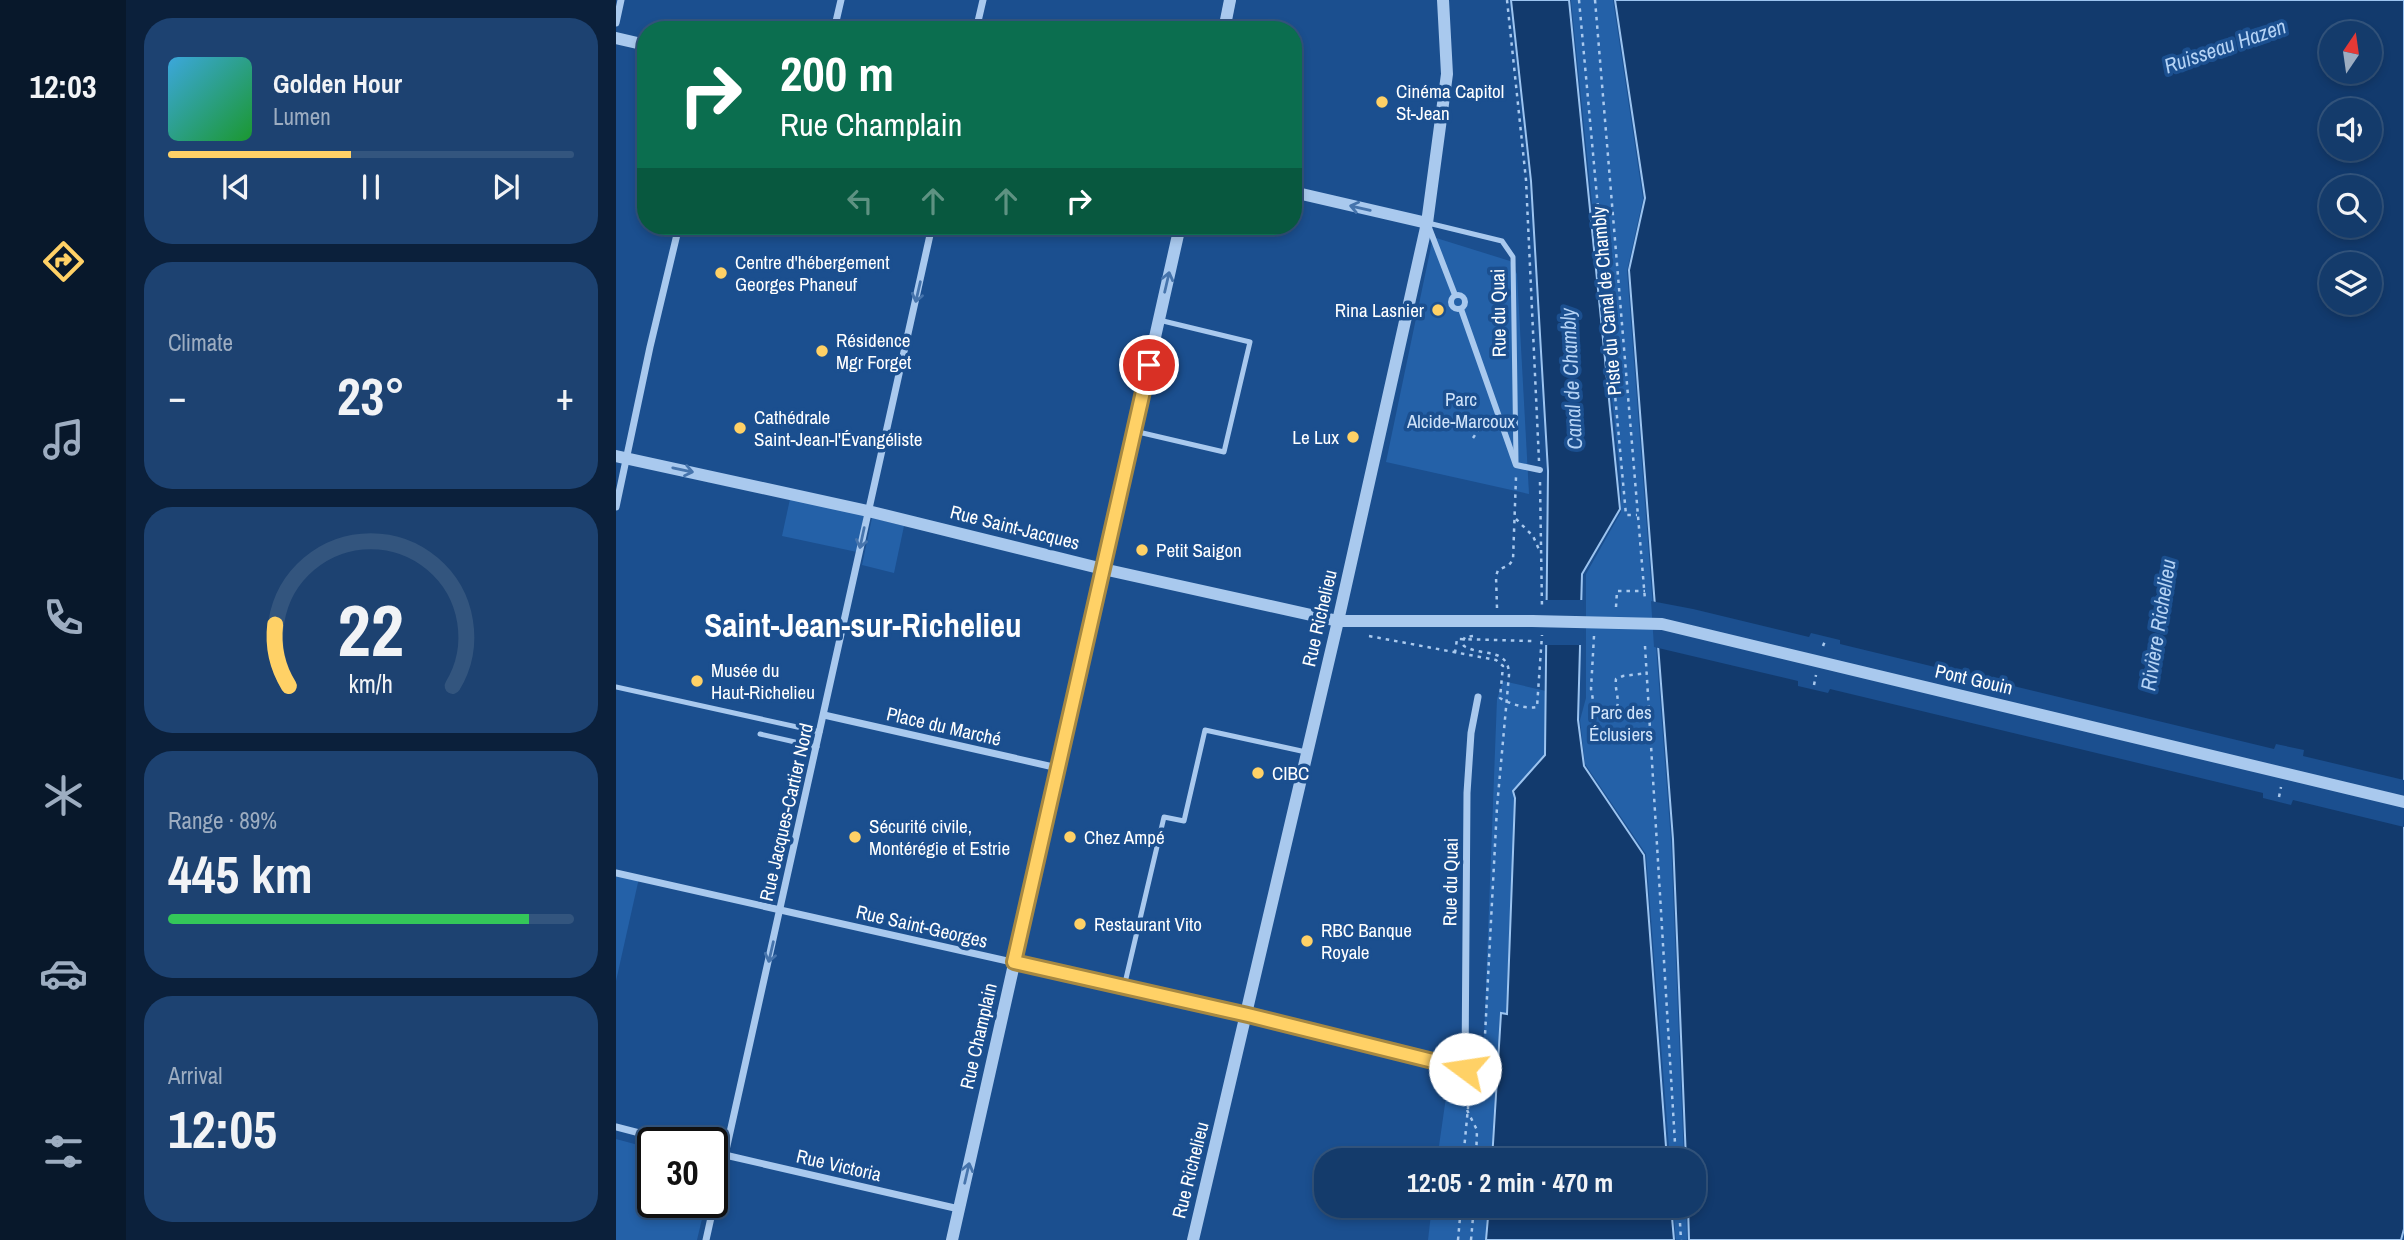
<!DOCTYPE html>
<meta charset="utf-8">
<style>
:root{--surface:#143b6b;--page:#1d4271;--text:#f1f3f6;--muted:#9dadc1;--line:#33557e;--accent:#ffd166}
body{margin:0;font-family:"Archivo Narrow",sans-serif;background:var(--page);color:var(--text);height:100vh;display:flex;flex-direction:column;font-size:26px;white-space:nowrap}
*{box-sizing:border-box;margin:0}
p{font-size:23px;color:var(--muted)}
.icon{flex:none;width:38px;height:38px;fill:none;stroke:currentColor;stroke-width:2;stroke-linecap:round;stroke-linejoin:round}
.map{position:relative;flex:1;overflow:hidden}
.panel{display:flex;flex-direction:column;gap:18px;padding:18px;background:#0b203b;width:490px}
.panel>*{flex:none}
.guide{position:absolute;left:21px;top:21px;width:665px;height:214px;border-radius:28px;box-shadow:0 4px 10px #0003,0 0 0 2px var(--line);background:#0b6e4f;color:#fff;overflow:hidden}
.needle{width:46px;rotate:13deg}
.controls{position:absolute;left:1703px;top:21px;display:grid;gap:14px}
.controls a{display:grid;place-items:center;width:63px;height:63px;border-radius:50%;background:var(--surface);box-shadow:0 4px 10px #0003,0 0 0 2px var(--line);font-size:35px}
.speed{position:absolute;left:21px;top:1127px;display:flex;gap:14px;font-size:35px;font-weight:700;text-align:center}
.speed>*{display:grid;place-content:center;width:91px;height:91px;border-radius:50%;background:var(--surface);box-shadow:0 4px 10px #0003,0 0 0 2px var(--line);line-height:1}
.speed .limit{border:4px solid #111;border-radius:10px;background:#fff;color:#111}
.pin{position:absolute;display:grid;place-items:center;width:60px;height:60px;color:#fff;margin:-30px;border:4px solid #fff;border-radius:50%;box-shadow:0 2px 7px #0007}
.me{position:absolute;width:77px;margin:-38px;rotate:284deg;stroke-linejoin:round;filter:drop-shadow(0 0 5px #0008)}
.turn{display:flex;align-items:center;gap:24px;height:147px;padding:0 28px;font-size:32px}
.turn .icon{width:91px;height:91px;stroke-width:2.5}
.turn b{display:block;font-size:49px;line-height:60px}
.lanes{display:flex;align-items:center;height:66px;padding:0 28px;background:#0003;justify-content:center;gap:35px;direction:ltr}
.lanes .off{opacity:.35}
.big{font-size:52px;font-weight:700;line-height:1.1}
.panel .card{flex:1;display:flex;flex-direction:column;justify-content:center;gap:10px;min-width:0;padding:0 24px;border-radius:28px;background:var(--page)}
.panel .dial{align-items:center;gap:0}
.dial svg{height:182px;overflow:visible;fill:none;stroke:var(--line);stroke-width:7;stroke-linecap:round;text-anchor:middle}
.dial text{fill:var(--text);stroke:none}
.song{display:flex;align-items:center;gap:21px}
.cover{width:84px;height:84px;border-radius:10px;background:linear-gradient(135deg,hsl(200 70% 55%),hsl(130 70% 35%))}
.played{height:7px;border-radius:4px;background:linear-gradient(90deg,var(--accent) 45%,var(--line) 45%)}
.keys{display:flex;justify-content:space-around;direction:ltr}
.heat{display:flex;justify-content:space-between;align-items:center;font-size:38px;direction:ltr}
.charge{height:10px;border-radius:5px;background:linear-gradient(90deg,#34c759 89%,var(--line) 0)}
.trip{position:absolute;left:698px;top:1148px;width:392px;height:70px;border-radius:28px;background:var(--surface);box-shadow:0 4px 10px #0003,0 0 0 2px var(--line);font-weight:700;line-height:70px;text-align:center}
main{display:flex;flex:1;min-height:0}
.tabs{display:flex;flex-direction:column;width:126px;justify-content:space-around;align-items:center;background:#08182b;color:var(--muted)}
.tabs .icon{width:49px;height:49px}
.tabs .selected{color:var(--accent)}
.tabs b{font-size:32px;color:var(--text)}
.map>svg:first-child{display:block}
.green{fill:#2461a8}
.water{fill:#123a6d;stroke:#9cc4f0;stroke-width:2;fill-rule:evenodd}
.pier{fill:#1b4f8f}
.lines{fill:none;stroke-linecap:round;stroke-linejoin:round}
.path{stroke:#a9c9ee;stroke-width:2.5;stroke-dasharray:3.5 5;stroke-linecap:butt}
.service{stroke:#a9c9ee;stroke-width:5}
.pedestrian{stroke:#a9c9ee;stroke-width:6}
.minor{stroke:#a9c9ee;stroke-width:7}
.tertiary{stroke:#a9c9ee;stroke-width:12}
.tertiary-bridge{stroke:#a9c9ee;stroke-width:12}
.oneway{stroke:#4674ac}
.route-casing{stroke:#a68842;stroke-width:18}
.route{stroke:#ffd166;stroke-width:12}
.poi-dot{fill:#ffd166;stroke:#1b4f8f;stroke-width:2.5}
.labels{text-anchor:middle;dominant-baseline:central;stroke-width:7;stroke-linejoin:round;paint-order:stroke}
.poi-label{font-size:19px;fill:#fff;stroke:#1b4f8f;text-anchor:start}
.street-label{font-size:19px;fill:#fff;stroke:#1b4f8f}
.park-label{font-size:19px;fill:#cfe3fa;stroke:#1b4f8f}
.water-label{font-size:21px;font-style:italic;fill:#b5d3f5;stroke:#1b4f8f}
.town-label{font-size:33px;font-weight:bold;fill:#fff;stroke:#1b4f8f}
</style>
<main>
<nav class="tabs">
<b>12:03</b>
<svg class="icon selected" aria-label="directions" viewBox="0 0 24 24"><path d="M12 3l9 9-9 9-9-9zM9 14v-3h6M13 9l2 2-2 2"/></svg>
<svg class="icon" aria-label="music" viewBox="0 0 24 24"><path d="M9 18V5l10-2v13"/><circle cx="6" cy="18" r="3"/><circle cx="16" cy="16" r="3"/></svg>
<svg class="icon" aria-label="phone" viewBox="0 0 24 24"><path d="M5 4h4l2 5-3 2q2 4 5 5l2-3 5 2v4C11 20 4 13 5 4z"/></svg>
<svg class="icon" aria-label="climate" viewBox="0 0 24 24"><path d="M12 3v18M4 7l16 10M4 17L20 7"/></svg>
<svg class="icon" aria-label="car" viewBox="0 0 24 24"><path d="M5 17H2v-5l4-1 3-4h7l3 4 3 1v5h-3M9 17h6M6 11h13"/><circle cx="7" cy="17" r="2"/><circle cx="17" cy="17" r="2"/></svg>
<svg class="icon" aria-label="filters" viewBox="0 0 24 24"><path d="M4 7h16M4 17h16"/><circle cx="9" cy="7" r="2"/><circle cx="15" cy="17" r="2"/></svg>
</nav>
<section class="panel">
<div class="card">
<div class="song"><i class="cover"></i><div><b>Golden Hour</b><p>Lumen</p></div></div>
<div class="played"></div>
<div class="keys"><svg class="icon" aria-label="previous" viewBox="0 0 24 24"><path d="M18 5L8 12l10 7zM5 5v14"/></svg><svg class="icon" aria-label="pause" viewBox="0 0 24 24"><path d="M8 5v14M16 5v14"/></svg><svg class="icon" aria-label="next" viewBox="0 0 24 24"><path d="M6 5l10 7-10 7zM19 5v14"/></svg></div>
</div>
<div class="card"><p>Climate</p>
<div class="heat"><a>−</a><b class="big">23°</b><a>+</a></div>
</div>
<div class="card dial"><svg viewBox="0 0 100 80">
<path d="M14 69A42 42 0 1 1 86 69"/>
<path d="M14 69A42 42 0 0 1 8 42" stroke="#ffd166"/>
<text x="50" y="56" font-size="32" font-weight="700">22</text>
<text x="50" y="72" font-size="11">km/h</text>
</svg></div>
<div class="card"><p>Range · 89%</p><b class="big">445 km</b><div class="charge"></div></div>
<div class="card"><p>Arrival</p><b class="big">12:05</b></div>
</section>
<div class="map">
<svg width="1788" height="1240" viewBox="0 0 1788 1240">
<rect width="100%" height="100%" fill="#1b4f8f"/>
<!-- green -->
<g class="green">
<path d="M 955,0 L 997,0 L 1027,199 L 1011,271 L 1055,841 L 1068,1160 L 1054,1160 L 1030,854 L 969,764 L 964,720 L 970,698 L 970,574 L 1005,512 L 1005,485 Z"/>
<path d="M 817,237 L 894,261 L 901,274 L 913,494 L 770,462 Z"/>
<path d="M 174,499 L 248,515 L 241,552 L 166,536 Z"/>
<path d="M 256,518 L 288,526 L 278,573 L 246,565 Z"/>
<path d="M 887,681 L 930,691 L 929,754 L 896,791 L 899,798 L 890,1013 L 884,1012 L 875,1160 L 821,1160 L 832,1083 L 866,1091 L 881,699 Z"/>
<path d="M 0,873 L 23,878 L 0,981 Z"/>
<path d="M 0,1139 L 37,1149 L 37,1202 L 90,1202 L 81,1240 L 0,1240 Z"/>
<path d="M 816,1206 L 872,1206 L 870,1240 L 812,1240 Z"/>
<path d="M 1057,1206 L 1070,1206 L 1071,1240 L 1060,1240 Z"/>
</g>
<!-- water -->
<g class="water">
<path d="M 895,0 L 953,0 L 1004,509 L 966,574 L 962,720 L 968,766 L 1028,855 L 1051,1160 L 876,1160 L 885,1013 L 891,1014 L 899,798 L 897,791 L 929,755 L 932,471 L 915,181 Z"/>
<path d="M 999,0 L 1788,0 L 1788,1229 L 1785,1240 L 1073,1240 L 1072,1206 L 1078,1206 L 1078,1160 L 1070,1160 L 1057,839 L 1013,270 L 1029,198 ZM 1715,33 L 1754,33 L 1754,72 L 1715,72 ZM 1715,110 L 1754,110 L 1754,149 L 1715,149 ZM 1715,187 L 1754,187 L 1754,226 L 1715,226 ZM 1715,264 L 1754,264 L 1754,303 L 1715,303 Z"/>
<path d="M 873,1206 L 1055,1206 L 1058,1240 L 870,1240 Z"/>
</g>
<!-- pier -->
<g class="pier">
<path d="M 927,600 L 968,600 L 967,645 L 927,645 Z"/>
<path d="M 1035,601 L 1077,609 L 1193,637 L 1195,633 L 1224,640 L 1224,644 L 1658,749 L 1660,744 L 1688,750 L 1687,756 L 1788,780 L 1788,827 L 1677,800 L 1675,805 L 1647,798 L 1647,793 L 1214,689 L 1212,693 L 1182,686 L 1182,681 L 1038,647 Z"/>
</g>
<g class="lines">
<!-- path -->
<g class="path">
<path d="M 891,0 L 910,180 L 923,461"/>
<path d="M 963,0 L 1010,515 L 1021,515"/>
<path d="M 979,0 L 1029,600"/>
<path d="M 843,399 L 854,399"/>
<path d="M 857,438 L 863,429"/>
<path d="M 924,482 L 926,608"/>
<path d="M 900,519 L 917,536 L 924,552"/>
<path d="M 1000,607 L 1001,591 L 1029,591"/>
<path d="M 881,608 L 880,576 L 882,570 L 893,565 L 897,560 L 900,477"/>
<path d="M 753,636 L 880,660 L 887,666 L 884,698 C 894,704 910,709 921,707 L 926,635"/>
<path d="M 857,636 L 849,637 L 846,643 L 848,646 C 866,657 893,647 893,675 L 881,807 L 867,1073 L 859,1071"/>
<path d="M 978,636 L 975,689 L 977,700 L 985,715 L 995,716 C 1008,705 998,693 1000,679 L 1007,676 L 1031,673"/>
<path d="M 1029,646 L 1060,1160"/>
<path d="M 1207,646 L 1209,641"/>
<path d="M 839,653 L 841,639 L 916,641"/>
<path d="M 1198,685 L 1200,675"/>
<path d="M 1663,797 L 1665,787"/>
<path d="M 851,1110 L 861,1130 L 860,1160"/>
<path d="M 847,1160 L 855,1077"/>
<path d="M 1063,1206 L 1065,1240"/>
<path d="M 842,1240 L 845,1206"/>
<path d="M 855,1240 L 858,1206"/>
</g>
<!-- service -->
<g class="service">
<path d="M 812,223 L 886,241 L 897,257 L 900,462"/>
<path d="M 518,431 L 608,452 L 634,342 L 543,320"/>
<path d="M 0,687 L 204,732"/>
<path d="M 144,734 L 201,747"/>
<path d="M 508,987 L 548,817 L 568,821 L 589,730 L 690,752"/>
</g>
<!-- pedestrian -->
<g class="pedestrian">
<path d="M 812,225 L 839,295"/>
<circle cx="842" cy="302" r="7"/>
<path d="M 845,309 L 900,465 L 924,470"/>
</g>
<!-- minor -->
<g class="minor">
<path d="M 0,23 L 5,0"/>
<path d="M 218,30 L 225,0"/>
<path d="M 360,30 L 367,0"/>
<path d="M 0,507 L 34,347 L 63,226"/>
<path d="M 208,715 L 442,768"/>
<path d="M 0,873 L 632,1015 L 849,1069 L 851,793 L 855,733 L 862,697"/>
<path d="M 0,1127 L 62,1143"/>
<path d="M 96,1152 L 343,1209"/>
<path d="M 90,1240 L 316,226"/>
</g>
<!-- tertiary -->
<g class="tertiary">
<path d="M 608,30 L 614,0"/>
<path d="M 0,38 L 30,45"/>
<path d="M 677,192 L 811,223"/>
<path d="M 0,456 L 252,511 L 487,569 L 722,621 L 916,621"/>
<path d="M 336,1240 L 564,226"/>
<path d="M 577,1240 L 722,621 L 811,223 L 831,74 L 827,0"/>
</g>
<!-- tertiary-bridge -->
<path class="tertiary-bridge" d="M 916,621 L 1046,624 L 1788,802"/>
</g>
<!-- one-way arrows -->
<defs><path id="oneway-shaft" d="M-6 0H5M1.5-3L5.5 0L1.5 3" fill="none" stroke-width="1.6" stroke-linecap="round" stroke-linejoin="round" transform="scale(1.75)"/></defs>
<g class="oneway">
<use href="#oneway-shaft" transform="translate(744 208) rotate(-167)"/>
<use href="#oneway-shaft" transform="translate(551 282) rotate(-77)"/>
<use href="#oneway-shaft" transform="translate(302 292) rotate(103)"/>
<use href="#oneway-shaft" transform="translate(67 470) rotate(12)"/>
<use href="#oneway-shaft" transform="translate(246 538) rotate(102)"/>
<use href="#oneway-shaft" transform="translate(155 952) rotate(103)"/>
<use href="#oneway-shaft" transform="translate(351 1173) rotate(-77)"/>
</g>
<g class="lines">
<defs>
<path id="route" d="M 533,365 L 398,962 L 632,1015 L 849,1069"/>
</defs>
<!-- route casing -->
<use href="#route" class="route-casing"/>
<!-- route -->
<use href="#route" class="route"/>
</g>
<!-- markers -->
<g class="poi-dot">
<circle cx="766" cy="102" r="7"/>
<circle cx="105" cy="273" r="7"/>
<circle cx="822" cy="310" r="7"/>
<circle cx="206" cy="351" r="7"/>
<circle cx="124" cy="428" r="7"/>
<circle cx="737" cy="437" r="7"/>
<circle cx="526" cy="550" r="7"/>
<circle cx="81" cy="681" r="7"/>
<circle cx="642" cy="773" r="7"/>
<circle cx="239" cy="837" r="7"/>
<circle cx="454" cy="837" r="7"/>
<circle cx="464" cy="924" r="7"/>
<circle cx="691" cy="941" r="7"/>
</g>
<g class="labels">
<!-- poi labels -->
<g class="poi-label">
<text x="780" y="91">Cinéma Capitol<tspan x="780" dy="22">St-Jean</tspan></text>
<text x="119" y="262">Centre d'hébergement<tspan x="119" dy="22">Georges Phaneuf</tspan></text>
<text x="808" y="310" text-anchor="end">Rina Lasnier</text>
<text x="220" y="340">Résidence<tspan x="220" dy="22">Mgr Forget</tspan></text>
<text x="138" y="417">Cathédrale<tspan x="138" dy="22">Saint-Jean-l'Évangéliste</tspan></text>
<text x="723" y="437" text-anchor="end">Le Lux</text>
<text x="540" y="550">Petit Saigon</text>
<text x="95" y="670">Musée du<tspan x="95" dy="22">Haut-Richelieu</tspan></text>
<text x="656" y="773">CIBC</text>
<text x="253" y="826">Sécurité civile,<tspan x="253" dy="22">Montérégie et Estrie</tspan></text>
<text x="468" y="837">Chez Ampé</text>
<text x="478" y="924">Restaurant Vito</text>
<text x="705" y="930">RBC Banque<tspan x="705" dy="22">Royale</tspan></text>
</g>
<!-- street labels -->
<g class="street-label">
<text transform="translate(990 301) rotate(-95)">Piste du Canal de Chambly</text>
<text transform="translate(882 313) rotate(-91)">Rue du Quai</text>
<text transform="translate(399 527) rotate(14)">Rue Saint-Jacques</text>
<text transform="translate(703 618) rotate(-77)">Rue Richelieu</text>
<text transform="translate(1358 679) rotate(13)">Pont Gouin</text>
<text transform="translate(328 726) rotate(13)">Place du Marché</text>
<text transform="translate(170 812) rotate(-77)">Rue Jacques-Cartier Nord</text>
<text transform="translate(834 882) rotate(-89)">Rue du Quai</text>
<text transform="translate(306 926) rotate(13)">Rue Saint-Georges</text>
<text transform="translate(362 1036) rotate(-77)">Rue Champlain</text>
<text transform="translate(223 1165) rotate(13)">Rue Victoria</text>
<text transform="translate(574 1170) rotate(-76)">Rue Richelieu</text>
</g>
<!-- park labels -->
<g class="park-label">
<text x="845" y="399">Parc<tspan x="845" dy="22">Alcide-Marcoux</tspan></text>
<text x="1005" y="712">Parc des<tspan x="1005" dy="22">Éclusiers</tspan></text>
</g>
<!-- water labels -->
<g class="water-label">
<text transform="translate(1609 46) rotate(-19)">Ruisseau Hazen</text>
<text transform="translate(955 379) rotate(-93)">Canal de Chambly</text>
<text transform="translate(1542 625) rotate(-81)">Rivière Richelieu</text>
</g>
<!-- town labels -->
<g class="town-label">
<text x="247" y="625">Saint-Jean-sur-Richelieu</text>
</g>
</g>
</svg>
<div class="controls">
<a><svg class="needle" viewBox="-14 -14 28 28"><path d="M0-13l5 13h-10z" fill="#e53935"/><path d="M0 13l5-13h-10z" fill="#9dadc1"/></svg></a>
<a><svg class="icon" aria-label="sound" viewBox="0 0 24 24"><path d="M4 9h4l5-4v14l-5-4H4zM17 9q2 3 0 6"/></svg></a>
<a><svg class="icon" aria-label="search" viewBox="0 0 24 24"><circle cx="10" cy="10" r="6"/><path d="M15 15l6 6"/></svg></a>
<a><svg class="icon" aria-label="layers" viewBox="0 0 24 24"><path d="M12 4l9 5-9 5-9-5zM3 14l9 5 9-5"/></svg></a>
</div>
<div class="speed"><div class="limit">30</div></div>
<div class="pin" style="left:533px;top:365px;background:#d93025"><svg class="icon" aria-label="arrive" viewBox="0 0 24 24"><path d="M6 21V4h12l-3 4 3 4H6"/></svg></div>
<svg class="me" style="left:849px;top:1069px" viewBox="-20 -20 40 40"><circle r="19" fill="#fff"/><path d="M0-13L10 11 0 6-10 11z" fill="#ffd166"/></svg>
<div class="trip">12:05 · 2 min · 470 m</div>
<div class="guide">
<div class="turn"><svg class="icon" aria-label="right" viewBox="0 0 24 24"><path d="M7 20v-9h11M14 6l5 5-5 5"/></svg><div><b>200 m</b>Rue Champlain</div></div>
<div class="lanes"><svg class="icon off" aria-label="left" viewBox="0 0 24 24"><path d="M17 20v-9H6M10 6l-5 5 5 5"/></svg><svg class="icon off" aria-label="ahead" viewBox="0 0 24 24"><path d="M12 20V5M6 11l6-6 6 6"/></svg><svg class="icon off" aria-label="ahead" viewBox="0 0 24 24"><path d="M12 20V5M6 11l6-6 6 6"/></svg><svg class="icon" aria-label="right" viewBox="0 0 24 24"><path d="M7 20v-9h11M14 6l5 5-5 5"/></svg></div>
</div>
</div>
</main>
